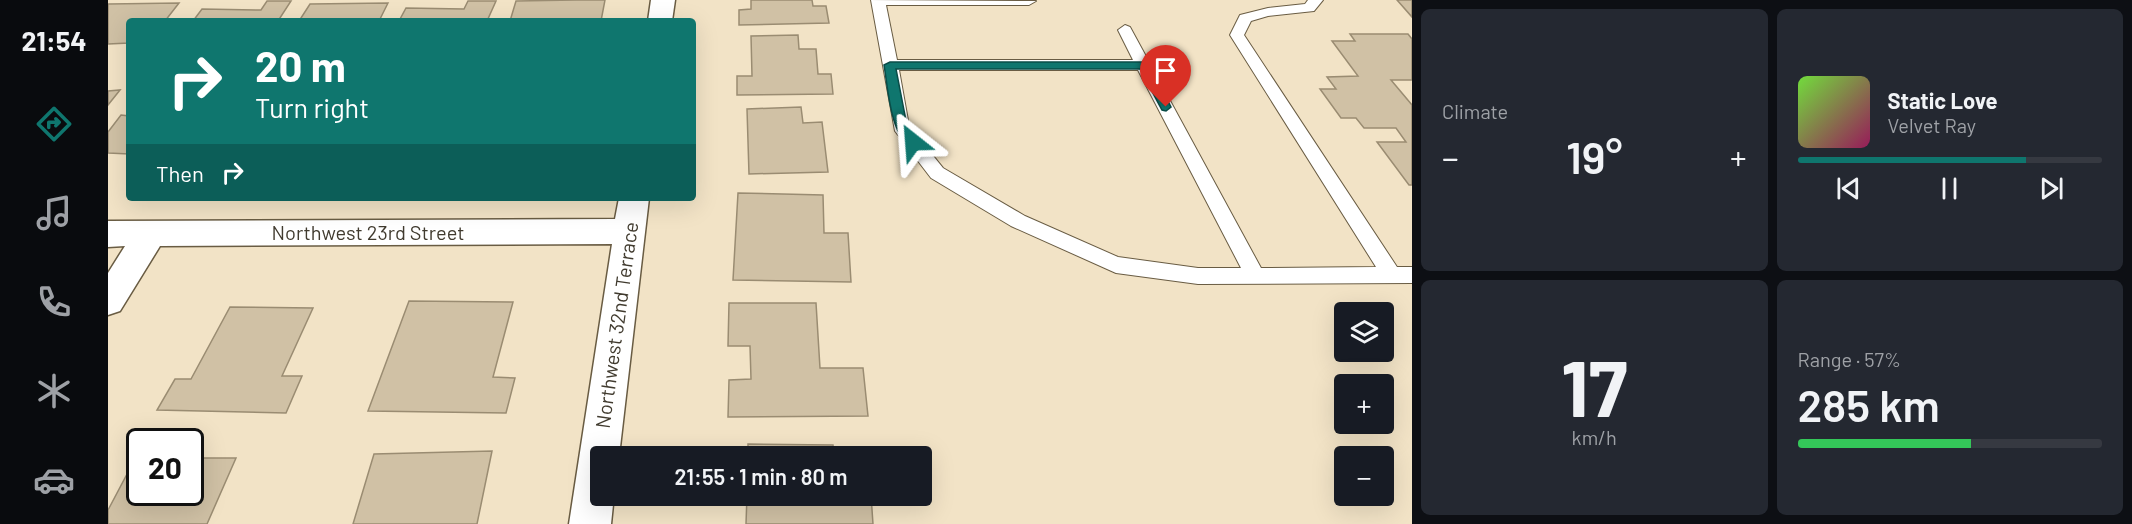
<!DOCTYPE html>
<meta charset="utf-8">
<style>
:root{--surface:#171b24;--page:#242831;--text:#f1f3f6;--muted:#9ea1a6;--line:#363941;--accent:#0f766e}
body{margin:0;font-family:Barlow,sans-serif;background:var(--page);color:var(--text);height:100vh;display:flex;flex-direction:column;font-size:22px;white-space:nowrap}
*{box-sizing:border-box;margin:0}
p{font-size:20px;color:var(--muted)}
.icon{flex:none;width:33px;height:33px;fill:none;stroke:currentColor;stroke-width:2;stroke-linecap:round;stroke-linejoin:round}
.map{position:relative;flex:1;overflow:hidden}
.drawer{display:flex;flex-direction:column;gap:9px;padding:9px;background:#0d0f14;width:720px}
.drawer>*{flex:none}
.guide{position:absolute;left:18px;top:18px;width:570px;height:183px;border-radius:6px;box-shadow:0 6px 24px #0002;background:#0f766e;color:#fff;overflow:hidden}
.fabs{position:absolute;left:1226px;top:302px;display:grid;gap:12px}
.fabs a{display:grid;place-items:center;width:60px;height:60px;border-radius:6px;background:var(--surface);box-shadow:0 6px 24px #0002;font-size:30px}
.speed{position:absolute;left:18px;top:428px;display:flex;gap:12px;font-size:30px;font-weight:700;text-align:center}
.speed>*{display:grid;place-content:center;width:78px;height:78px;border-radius:50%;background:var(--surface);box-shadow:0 6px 24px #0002;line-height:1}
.speed .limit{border:3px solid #111;border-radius:9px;background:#fff;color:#111}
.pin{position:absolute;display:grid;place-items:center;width:51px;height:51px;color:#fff;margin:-62px -26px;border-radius:50% 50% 50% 0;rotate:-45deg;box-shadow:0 0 6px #0007}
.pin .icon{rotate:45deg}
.me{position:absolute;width:66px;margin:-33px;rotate:332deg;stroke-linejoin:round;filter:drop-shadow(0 0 4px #0008)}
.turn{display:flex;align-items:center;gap:21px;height:126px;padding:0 30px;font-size:27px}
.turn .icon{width:78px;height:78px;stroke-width:2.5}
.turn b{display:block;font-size:42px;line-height:51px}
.then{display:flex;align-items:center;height:57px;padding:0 30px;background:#0003;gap:12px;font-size:22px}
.big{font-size:45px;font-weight:600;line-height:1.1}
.drawer .card{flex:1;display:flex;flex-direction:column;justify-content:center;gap:9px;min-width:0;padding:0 21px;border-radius:9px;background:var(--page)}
.drawer .dial{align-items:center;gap:0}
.dial b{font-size:78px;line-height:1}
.song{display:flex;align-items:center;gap:18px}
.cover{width:72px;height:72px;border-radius:9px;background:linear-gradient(135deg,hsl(100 70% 55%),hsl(330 70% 35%))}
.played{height:6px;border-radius:3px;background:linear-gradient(90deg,var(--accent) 75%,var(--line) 75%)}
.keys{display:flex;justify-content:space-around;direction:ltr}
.heat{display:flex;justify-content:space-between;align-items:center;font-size:33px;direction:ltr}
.charge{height:9px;border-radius:4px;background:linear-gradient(90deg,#34c759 57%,var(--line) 0)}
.drawer .tiles{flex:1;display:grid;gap:9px;grid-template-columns:repeat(2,1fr)}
.trip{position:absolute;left:482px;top:446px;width:342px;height:60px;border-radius:6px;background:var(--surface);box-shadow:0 6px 24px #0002;font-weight:600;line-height:60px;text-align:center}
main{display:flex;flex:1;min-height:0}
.dock{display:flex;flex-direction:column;width:108px;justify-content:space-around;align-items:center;background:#090b0e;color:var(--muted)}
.dock .icon{width:42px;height:42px}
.dock .active{color:var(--accent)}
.dock b{font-size:27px;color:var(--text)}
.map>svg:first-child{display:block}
.building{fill:#d0c1a5;stroke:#9a8c72;stroke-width:1.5}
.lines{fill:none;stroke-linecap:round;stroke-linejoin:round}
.service-casing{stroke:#695c43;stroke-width:2}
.minor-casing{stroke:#695c43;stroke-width:3}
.service{fill:#fff;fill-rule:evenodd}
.minor{fill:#fff;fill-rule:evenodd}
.route{fill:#0f766e;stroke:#0a4d48;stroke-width:1.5}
.labels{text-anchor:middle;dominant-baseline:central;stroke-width:4.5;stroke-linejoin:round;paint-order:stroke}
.street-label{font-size:20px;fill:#413b2f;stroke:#fff}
</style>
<main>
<nav class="dock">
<b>21:54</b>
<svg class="icon active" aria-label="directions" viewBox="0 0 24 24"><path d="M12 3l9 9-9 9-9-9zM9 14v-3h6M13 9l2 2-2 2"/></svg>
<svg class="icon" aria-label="music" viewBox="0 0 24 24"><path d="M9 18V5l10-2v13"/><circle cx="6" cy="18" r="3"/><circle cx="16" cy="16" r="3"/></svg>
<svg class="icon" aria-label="phone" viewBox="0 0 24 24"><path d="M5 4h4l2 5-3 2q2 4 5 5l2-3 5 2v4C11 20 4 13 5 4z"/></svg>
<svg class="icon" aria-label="climate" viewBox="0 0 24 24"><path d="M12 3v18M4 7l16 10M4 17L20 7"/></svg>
<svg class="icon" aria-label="car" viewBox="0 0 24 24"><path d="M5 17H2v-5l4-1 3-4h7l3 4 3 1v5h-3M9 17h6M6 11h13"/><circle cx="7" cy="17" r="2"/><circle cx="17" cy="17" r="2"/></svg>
</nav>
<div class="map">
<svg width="1304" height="524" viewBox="0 0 1304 524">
<rect width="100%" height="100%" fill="#f2e3c6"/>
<!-- building -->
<g class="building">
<path d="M 468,0 L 497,0 L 493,21 L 402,21 L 408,1 Z"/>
<path d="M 643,0 L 704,0 L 705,6 L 718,6 L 721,23 L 631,25 L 631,10 L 643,9 Z"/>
<path d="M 1289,0 L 1304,0 L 1304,17 Z"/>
<path d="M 159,1 L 183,1 L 170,21 L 85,21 L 94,9 L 153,10 Z"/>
<path d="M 360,1 L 388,1 L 379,21 L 291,21 L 298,8 L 356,9 Z"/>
<path d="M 71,3 L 57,21 L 21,21 L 21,43 L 0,44 L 0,4 Z"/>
<path d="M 280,3 L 271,21 L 191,21 L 202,4 Z"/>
<path d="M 1242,34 L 1300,34 L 1304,39 L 1304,80 L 1283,80 L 1304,105 L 1304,185 L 1301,185 L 1269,142 L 1298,142 L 1288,128 L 1256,128 L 1248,118 L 1233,118 L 1212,89 L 1228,89 L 1219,77 L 1250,76 L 1224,41 L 1247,41 Z"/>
<path d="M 690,35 L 691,49 L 708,49 L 710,74 L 723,74 L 725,94 L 629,95 L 629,76 L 644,76 L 643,36 Z"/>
<path d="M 12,90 L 0,105 L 0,91 Z"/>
<path d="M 693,107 L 695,123 L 714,122 L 720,172 L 641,174 L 639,109 Z"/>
<path d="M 13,115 L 21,116 L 21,154 L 0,153 L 0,132 Z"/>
<path d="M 630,193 L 715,195 L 716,233 L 740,233 L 743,282 L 625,280 Z"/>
<path d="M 301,301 L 405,302 L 385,377 L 407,378 L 398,413 L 260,411 Z"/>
<path d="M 621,303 L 708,303 L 712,368 L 755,368 L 760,416 L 620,417 L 621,380 L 643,379 L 642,346 L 620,346 Z"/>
<path d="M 122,307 L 205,308 L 174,376 L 194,376 L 178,413 L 49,410 L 67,379 L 83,379 Z"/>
<path d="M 640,444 L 725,445 L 726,456 L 640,456 Z"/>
<path d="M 384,451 L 369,524 L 245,524 L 266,454 Z"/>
<path d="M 82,458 L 128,458 L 99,524 L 0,524 L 0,510 L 27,459 L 32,459 L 32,492 L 82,492 Z"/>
<path d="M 639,495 L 763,495 L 765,524 L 638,524 Z"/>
</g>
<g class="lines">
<defs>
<path id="service" d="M 763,0 L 928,1 L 921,5 L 778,5 L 789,60 L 1025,60 L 1010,30 L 1017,25 L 1022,27 L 1153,268 L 1268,267 L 1122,35 L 1132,15 L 1160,8 L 1197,4 L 1200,0 L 1215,0 L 1206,11 L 1160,16 L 1143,21 L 1136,35 L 1289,267 L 1304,267 L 1304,283 L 1090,284 L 1008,273 L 903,226 L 823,178 L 787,131 ZM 791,70 L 1030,70 L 1133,268 L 1090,268 L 1010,257 L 917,216 L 835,168 L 801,126 Z"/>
<g id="minor">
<path d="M 543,0 L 567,0 L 564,21 L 540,21 Z"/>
<path d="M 511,198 L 541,198 L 511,456 L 492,456 L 492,495 L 506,495 L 503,524 L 461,524 L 504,244 L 52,246 L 12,311 L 0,315 L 0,273 L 17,246 L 0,247 L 0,221 L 507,219 Z"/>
</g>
</defs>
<!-- service casing -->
<use href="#service" class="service-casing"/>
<!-- minor casing -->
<use href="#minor" class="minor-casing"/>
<!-- service -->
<use href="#service" class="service"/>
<!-- minor -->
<use href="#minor" class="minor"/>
</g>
<!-- route -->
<path class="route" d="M 782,62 L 1035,62 L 1041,65 L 1063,107 L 1058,111 L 1054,110 L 1032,69 L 788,69 L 799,126 L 811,142 L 805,147 C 782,138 780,87 776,65 Z"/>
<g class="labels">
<!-- street labels -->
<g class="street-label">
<text x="260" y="232">Northwest 23rd Street</text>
<text transform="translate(508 325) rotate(-82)">Northwest 32nd Terrace</text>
</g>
</g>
</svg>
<div class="fabs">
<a><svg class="icon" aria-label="layers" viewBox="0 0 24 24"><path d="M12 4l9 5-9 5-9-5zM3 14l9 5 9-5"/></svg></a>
<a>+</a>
<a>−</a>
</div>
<div class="speed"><div class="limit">20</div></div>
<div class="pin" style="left:1058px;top:107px;background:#d93025"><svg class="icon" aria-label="arrive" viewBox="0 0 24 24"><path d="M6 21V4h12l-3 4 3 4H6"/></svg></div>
<svg class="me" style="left:805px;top:142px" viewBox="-20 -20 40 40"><path d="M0-17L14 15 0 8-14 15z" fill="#0f766e" stroke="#fff" stroke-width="4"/></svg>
<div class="trip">21:55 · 1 min · 80 m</div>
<div class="guide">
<div class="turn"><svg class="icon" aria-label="right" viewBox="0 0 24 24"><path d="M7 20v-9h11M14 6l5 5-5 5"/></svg><div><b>20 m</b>Turn right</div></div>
<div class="then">Then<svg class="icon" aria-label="right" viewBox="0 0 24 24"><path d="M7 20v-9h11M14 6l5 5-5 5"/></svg></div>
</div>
</div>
<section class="drawer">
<div class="tiles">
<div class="card"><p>Climate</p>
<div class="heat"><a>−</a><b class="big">19°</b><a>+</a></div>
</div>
<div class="card">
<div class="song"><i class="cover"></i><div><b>Static Love</b><p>Velvet Ray</p></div></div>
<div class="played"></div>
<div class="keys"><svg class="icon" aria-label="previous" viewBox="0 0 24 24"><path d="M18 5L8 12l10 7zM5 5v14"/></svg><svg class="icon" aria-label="pause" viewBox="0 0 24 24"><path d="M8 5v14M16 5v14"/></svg><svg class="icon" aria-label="next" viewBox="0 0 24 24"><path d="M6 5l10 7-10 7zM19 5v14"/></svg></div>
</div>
<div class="card dial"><b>17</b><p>km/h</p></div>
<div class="card"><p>Range · 57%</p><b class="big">285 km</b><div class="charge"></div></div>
</div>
</section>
</main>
